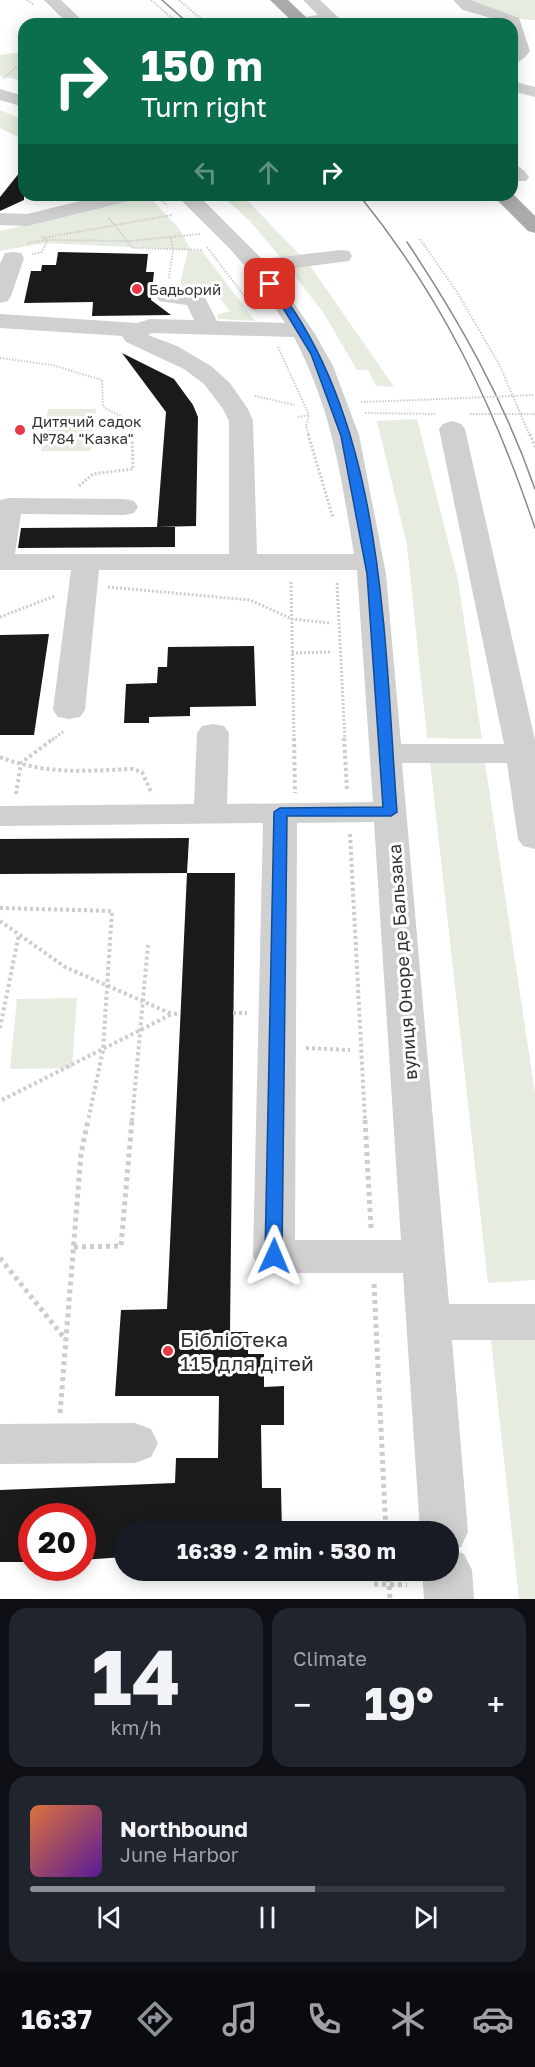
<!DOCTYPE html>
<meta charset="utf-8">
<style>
:root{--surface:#171b24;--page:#20242c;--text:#f1f3f6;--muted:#9ea1a6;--line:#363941;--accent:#8c9099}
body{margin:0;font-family:"Golos Text",sans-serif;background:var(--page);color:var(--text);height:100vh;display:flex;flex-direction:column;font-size:22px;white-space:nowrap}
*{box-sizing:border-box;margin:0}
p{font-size:20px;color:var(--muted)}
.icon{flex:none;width:33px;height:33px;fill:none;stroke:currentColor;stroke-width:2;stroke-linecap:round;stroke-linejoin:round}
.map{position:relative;height:1599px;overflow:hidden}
.side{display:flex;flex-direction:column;gap:9px;padding:9px;background:#0d0f14;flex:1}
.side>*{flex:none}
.hud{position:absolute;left:18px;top:18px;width:500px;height:183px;border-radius:18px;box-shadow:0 3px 15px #0003;background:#0b6e4f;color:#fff;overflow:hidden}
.speed{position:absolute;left:18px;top:1503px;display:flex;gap:12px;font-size:30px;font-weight:700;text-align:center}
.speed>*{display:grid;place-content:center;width:78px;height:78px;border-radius:50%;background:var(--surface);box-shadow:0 3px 15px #0003;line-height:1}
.speed .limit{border:9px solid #d22;background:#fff;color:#111}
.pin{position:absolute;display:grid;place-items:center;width:51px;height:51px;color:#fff;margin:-26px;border-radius:12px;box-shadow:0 3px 9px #0006}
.me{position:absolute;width:66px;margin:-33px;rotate:1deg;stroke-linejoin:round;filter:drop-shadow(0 0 4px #0008)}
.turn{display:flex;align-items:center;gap:21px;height:126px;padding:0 24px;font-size:27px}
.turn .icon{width:78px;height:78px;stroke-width:2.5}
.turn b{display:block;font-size:42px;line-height:51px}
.lanes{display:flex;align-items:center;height:57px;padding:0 24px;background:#0003;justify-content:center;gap:30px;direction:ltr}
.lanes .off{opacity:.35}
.big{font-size:45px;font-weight:700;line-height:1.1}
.side .card{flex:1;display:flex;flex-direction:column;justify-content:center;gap:9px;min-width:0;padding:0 21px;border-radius:18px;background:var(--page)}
.side .dial{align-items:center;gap:0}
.dial b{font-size:78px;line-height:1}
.song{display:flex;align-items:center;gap:18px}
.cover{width:72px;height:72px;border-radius:9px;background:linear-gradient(135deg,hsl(20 70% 55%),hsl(270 70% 35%))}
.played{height:6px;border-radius:3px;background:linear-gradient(90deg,var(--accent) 60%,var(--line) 60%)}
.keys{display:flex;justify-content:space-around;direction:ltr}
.heat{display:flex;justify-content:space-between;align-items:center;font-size:33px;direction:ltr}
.side .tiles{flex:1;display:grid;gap:9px;grid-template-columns:1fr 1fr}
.card:last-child{grid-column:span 2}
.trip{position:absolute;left:114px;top:1521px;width:345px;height:60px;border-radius:30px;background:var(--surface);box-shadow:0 3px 15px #0003;font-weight:700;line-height:60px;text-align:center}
.menu{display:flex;height:96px;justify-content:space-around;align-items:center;background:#090b0e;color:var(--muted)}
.menu .icon{width:42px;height:42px}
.menu .current{color:var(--accent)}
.menu b{font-size:27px;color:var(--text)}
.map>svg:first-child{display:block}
.green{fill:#e6ecdf}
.building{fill:#1a1a1a}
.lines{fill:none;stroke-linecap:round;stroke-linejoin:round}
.path-far3{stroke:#cdcdcd;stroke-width:2;stroke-dasharray:1.5 1.5;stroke-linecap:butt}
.path-far2{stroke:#cdcdcd;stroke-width:3;stroke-dasharray:2 2;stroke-linecap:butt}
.path-far1{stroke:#cdcdcd;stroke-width:4;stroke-dasharray:3 3;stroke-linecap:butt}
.path{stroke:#cdcdcd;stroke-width:5;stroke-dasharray:4 4;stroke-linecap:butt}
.minor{fill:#d0d0d0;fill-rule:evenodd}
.major{fill:#ababab;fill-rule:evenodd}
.tram{stroke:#888;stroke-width:1.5}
.path-bridge{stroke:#cdcdcd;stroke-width:2;stroke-dasharray:1.5 1.5;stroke-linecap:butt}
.route{fill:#1a73e8;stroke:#114b97;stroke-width:1.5}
.poi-dot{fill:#e63946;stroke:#fff;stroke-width:2}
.labels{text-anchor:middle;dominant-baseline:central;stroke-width:6;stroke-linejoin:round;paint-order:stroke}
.far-poi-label{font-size:15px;fill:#333;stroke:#fff;text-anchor:start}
.street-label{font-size:18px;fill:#333;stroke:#fff}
.near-poi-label{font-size:21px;fill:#333;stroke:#fff;text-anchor:start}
</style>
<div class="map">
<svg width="535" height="1599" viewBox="0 0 535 1599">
<rect width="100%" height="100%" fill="#fff"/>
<!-- green -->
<g class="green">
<path d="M 465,0 L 535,0 L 535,20 L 519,19 Z"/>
<path d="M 24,52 L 24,81 L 0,76 L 0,55 Z"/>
<path d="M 0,110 L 24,120 L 24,140 L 0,128 Z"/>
<path d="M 147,195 L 178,227 L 191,250 L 202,251 L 255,321 L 218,319 L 217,315 L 230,311 L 213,291 L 178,292 L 188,250 L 45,243 L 0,251 L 0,231 Z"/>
<path d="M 221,195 L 242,195 L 300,255 L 280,257 L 250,221 Z"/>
<path d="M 309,264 L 394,387 L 376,386 L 368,370 L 357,370 L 323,312 L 287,266 Z"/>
<path d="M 48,409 L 96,409 L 90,451 L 41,451 Z"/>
<path d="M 417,419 L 458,580 L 482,739 L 427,738 L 407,545 L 377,421 Z"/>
<path d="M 430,761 L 485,763 L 535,1093 L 535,1280 L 488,1283 Z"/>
<path d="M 77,998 L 72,1068 L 10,1069 L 17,999 Z"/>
<path d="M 491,1340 L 535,1340 L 535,1599 L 519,1599 Z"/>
</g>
<!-- building -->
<g class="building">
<path d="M 24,167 L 24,200 L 0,211 L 0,197 Z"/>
<path d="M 58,252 L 148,254 L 146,272 L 154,272 L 151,300 L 171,315 L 92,316 L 93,302 L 24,303 L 31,271 L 41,271 L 42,265 L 56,265 Z"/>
<path d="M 122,353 L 174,379 L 193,405 L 198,417 L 196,526 L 157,527 L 175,527 L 175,547 L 18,548 L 21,528 L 157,527 L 166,412 Z"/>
<path d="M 49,634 L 34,735 L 0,735 L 0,635 Z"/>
<path d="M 254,646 L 256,706 L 190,707 L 190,716 L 149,717 L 149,723 L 124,723 L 126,684 L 157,683 L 158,667 L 167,667 L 168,647 Z"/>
<path d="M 189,838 L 187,873 L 0,874 L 0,839 Z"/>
<path d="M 187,873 L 235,873 L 230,1332 L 248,1332 L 248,1354 L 264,1354 L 264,1387 L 284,1386 L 284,1425 L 261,1425 L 262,1488 L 281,1488 L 282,1532 L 124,1532 L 124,1557 L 82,1560 L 82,1516 L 32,1516 L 32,1562 L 0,1562 L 0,1490 L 175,1483 L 176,1458 L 218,1458 L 219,1396 L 115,1396 L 121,1310 L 167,1309 Z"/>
</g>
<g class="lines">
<!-- path-far3 -->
<g class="path-far3">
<path d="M 27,0 L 34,5"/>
<path d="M 151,0 L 179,24"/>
<path d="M 179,0 L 207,24"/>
<path d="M 4,78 L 24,61"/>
<path d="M 155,195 L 167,205"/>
<path d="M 109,218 L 133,248 L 203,250"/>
<path d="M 41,236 L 47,240 L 130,241 L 200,234"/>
<path d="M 43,238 L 172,215"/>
<path d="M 420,239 L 457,292 L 500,366 L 530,436"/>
<path d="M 27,243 L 47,240"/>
<path d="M 207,247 L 255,310"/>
<path d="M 32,254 L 42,252 L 47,241"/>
<path d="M 169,278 L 173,249 L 171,238"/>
<path d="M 278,347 L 309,415 L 306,426 L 309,436"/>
<path d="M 0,358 L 52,365 L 102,380 L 103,407 L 132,422 L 132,436"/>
<path d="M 255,396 L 295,405"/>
<path d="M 361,402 L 391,401"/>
<path d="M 365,413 L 435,414"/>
<path d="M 470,414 L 535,414"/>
<path d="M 298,417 L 309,415"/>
</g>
<!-- path-far2 -->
<g class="path-far2">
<path d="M 308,434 L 333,518"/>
<path d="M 530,434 L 535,447"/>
<path d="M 79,486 L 93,474 L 133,469 L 132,434"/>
<path d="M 291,582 L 294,740"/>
<path d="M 337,583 L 345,740"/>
<path d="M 108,587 L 250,600 L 292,619 L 330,623"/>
<path d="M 0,617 L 55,596"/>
<path d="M 292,653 L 332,652"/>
<path d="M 52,740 L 64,731"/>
</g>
<!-- path-far1 -->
<g class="path-far1">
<path d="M 294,738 L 295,793"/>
<path d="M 344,738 L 347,791"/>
<path d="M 0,757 C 46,775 84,771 132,769 L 142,772 L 152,794"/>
<path d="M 16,794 L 21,763 L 54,738"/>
<path d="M 350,834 L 365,1121"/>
<path d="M 0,908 L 112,911 L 103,1050 L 88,1121"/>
<path d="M 0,921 L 65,967 L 172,1014 L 0,1101"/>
<path d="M 233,1013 L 247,1013"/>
<path d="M 174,1014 L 180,1013"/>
<path d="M 0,1028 L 19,934"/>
<path d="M 306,1048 L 350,1050"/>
<path d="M 132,1121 L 148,945"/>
</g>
<!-- path -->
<g class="path">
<path d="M 365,1120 L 371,1228"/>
<path d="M 74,1247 L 121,1246 L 132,1120"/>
<path d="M 0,1258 L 66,1340"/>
<path d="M 374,1284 L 386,1532"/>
<path d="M 60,1413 L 81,1154 L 88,1120"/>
<path d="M 388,1570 L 390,1599"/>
<path d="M 374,1584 L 407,1585"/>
</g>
<!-- minor -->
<g class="minor">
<path d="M 44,0 L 61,0 L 86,24 L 68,24 Z"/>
<path d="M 303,0 L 320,0 L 339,18 L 337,21 L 297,24 L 298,18 L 318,15 Z"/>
<path d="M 453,0 L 471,0 L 519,18 L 530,51 C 525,58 519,63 512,64 L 512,24 L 463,10 Z"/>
<path d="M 512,81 L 535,87 L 535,97 L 512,91 Z"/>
<path d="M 0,89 L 24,96 L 24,107 L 0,100 Z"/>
<path d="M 512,164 C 520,166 524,170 529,177 L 526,181 L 512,181 Z"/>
<path d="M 105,195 L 140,195 L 137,199 L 27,226 L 0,225 L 0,213 L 27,214 Z"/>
<path d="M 176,195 L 198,195 L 262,259 L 341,250 L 349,251 L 352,256 L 349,261 L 341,262 L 272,271 L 315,334 L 333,366 L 359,435 L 386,574 L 401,744 L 504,744 L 439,429 L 443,424 L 452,421 L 461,424 L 465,429 L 535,740 L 535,849 L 523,846 L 518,839 L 507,763 L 402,763 L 449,1304 L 535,1304 L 535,1340 L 452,1340 L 468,1532 L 461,1547 L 453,1550 L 464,1554 L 472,1570 L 474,1599 L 424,1599 L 422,1570 L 448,1570 L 448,1532 L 420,1532 L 403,1273 L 274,1273 L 259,1268 L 253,1256 L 263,823 L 0,826 L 0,806 L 194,804 L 197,733 L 202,726 L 213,724 L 224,726 L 229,733 L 227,804 L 373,802 L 357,570 L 99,570 L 85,710 L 80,717 L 69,719 L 58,717 L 53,710 L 71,570 L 0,570 L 0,500 L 9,498 L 125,499 L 134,501 L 138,507 L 134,513 L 125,515 L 21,514 L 15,554 L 229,554 L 229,421 L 223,409 L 204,384 L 184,369 L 126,342 L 122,336 L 0,328 L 0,314 L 137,323 L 150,319 L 194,320 L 187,305 L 159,301 L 156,296 L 159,291 L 167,289 L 203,294 L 217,321 L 285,323 L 255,278 L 231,250 ZM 152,333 L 294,337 C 333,413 340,471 354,554 L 257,554 L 253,421 L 248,409 L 230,383 L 211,366 L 177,346 L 148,335 ZM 374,822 L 401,1240 L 295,1240 L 297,823 Z"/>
<path d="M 13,252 L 21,253 L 24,258 L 11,296 L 8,301 L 0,303 L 0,264 L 5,253 Z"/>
<path d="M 135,1423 L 151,1429 L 158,1443 L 151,1457 L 135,1463 L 0,1464 L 0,1424 Z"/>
</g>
<!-- major -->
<g class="major">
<path d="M 270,0 L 288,0 L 313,24 L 295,24 Z"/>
<path d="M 512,193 L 535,216 L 535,233 L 528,231 L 492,195 Z"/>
</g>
<!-- tram -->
<g class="tram">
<path d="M 162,0 L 189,24"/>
<path d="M 359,195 C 442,297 493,404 535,528"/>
<path d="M 407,242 C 459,320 504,400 535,489"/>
</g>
<!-- path-bridge -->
<path class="path-bridge" d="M 391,401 L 535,395"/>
</g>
<!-- route -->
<path class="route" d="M 266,282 L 273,282 C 386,421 384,640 397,812 L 391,816 L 287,816 L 282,1256 L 280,1261 L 267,1261 L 265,1256 L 274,812 L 280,808 L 383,807 L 367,574 L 341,436 L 311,354 L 280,303 L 265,284 Z"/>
<!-- markers -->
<g class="poi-dot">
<circle cx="137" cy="289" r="6"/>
<circle cx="20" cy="430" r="6"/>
<circle cx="168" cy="1351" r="6"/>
</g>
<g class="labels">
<!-- far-poi labels -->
<g class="far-poi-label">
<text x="149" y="289">Бадьорий</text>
<text x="32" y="421">Дитячий садок<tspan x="32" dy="17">№784 "Казка"</tspan></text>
</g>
<!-- street labels -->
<g class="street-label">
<text transform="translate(402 962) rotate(-94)">вулиця Оноре де Бальзака</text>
</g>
<!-- near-poi labels -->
<g class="near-poi-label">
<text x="180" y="1339">Бібліотека<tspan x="180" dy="24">115 для дітей</tspan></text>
</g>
</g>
</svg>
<div class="speed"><div class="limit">20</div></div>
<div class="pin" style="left:270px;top:284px;background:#d93025"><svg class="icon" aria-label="arrive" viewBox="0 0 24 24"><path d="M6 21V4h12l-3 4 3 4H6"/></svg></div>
<svg class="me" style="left:274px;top:1256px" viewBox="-20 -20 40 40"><path d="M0-17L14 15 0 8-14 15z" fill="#1a73e8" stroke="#fff" stroke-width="4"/></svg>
<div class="trip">16:39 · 2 min · 530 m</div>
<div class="hud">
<div class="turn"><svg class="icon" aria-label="right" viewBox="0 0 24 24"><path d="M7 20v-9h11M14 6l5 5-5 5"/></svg><div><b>150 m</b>Turn right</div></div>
<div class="lanes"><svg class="icon off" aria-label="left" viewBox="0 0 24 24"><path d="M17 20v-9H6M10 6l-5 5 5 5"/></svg><svg class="icon off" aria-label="ahead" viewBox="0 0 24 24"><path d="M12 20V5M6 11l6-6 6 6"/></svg><svg class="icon" aria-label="right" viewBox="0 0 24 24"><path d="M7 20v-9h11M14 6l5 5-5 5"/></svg></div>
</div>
</div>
<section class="side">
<div class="tiles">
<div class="card dial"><b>14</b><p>km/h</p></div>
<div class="card"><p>Climate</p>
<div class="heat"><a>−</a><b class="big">19°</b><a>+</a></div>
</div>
<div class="card">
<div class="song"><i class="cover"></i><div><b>Northbound</b><p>June Harbor</p></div></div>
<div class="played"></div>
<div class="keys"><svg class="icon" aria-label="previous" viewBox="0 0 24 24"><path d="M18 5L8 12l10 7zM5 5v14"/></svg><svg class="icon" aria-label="pause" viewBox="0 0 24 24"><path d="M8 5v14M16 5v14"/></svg><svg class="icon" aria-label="next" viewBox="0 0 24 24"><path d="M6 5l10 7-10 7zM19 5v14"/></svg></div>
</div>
</div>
</section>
<nav class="menu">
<b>16:37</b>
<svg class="icon current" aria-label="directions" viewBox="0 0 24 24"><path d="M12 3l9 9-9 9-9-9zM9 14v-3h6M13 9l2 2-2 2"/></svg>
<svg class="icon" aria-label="music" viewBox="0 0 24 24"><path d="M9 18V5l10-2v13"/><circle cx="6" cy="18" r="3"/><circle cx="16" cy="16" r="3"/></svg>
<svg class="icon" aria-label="phone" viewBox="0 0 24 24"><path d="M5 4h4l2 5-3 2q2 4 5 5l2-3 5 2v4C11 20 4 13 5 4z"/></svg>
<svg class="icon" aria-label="climate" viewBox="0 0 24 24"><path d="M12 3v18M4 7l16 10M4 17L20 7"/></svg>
<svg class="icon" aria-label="car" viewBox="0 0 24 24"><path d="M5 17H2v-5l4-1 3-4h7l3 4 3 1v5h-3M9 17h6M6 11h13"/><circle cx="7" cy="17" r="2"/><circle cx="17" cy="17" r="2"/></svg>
</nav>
